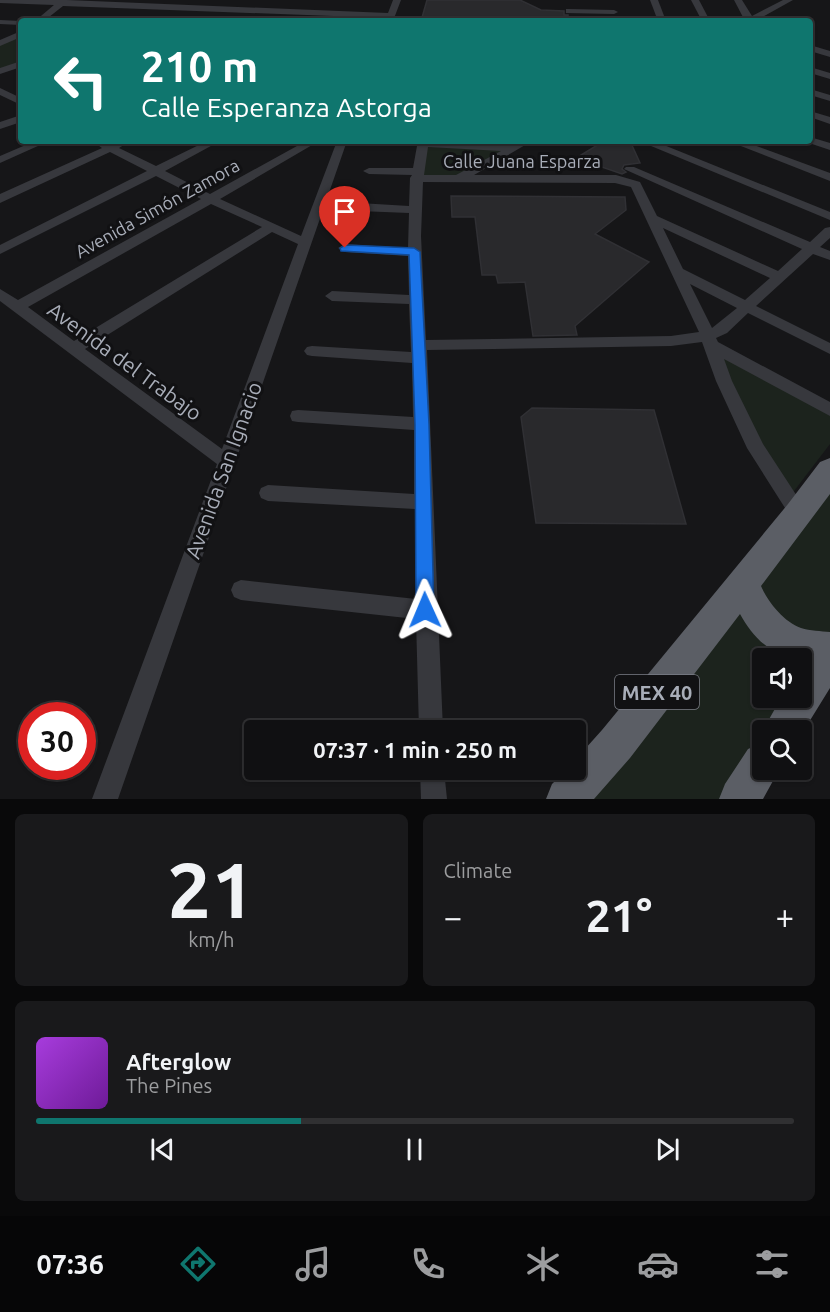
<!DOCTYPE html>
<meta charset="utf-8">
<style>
:root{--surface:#101012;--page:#19191b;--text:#f1f3f6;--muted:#9c9d9f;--line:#303032;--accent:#0f766e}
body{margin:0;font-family:Ubuntu,sans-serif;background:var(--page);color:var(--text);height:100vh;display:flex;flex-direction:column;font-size:22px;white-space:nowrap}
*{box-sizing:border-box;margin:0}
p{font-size:20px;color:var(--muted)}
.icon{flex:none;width:33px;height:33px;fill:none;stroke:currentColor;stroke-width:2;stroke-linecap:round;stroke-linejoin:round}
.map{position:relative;height:799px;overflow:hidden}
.drawer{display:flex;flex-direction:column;gap:15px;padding:15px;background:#09090a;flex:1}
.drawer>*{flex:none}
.banner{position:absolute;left:18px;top:18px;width:795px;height:126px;border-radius:6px;box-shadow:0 2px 4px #0004,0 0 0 2px var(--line);background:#0f766e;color:#fff;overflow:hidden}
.buttons{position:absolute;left:752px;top:648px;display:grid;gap:12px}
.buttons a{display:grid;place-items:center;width:60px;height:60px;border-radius:6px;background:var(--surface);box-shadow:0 2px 4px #0004,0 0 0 2px var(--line);font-size:30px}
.speed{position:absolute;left:18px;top:702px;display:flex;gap:12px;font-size:30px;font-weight:700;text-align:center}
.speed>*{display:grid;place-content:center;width:78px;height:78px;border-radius:50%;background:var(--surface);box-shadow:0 2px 4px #0004,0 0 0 2px var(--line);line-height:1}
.speed .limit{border:9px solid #d22;background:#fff;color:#111}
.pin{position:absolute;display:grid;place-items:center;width:51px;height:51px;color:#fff;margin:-62px -26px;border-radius:50% 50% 50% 0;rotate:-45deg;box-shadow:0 0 6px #0007}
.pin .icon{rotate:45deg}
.me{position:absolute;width:66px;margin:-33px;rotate:359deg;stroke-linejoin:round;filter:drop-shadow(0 0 4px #0008)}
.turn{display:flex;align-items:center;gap:21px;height:126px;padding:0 24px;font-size:27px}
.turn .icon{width:78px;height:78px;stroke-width:2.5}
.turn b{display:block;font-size:42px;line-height:51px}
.big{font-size:45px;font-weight:700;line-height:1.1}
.drawer .tile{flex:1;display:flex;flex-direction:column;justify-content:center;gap:9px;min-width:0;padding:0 21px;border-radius:9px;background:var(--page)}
.drawer .dial{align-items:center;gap:0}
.dial b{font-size:78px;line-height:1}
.song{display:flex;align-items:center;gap:18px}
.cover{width:72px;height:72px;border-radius:9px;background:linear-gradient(135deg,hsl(280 70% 55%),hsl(280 70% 35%))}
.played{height:6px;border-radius:3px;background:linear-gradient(90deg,var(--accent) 35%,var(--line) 35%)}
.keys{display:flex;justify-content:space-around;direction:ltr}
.heat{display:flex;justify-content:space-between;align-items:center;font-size:33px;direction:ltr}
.drawer .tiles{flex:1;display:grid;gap:15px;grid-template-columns:1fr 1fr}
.tile:last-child{grid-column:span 2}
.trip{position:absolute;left:244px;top:720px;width:342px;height:60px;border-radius:6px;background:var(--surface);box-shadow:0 2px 4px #0004,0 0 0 2px var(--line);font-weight:700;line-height:60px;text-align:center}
.menu{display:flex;height:96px;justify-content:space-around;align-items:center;background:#060607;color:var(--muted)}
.menu .icon{width:42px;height:42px}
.menu .current{color:var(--accent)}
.menu b{font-size:27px;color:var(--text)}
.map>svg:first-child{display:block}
.green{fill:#1c231d}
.building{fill:#29292c;stroke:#303034;stroke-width:1.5}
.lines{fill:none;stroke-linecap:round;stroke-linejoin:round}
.minor{fill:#37383d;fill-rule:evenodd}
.trunk{fill:#5b5e65;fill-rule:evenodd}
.route{fill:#1a73e8;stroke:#114b97;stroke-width:1.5}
.labels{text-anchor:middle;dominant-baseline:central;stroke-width:6;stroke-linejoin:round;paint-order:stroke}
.far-street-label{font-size:18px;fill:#a8adb8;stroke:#111113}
.shield{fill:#111113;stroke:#7b7e86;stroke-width:1.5}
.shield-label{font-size:20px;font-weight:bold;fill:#a8adb8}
.street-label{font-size:21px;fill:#a8adb8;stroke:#111113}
</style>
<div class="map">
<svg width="830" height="799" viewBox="0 0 830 799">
<rect width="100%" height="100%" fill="#161618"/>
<!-- green -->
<g class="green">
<path d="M 15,39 L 21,40 L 21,62 L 0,69 L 0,44 Z"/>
<path d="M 423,143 L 514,148 L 456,180 L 416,178 Z"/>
<path d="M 717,350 L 830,412 L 830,444 L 791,495 L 760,447 Z"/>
<path d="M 830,477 L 830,643 L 802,640 L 751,591 Z"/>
<path d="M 740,593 L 819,658 L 762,658 L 762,698 L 795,698 L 775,730 L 762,730 L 762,753 L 734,799 L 571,799 Z"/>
</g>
<!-- building -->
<g class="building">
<path d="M 427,0 L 520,0 L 541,10 L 564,11 L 564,15 L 568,15 L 568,21 L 421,21 Z"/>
<path d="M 604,141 L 630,141 L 640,163 L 624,165 L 622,169 L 626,172 L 622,174 L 576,158 Z"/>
<path d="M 451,196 L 625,197 L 626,210 L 595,234 L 649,262 L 575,326 L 577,335 L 533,336 L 525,282 L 498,283 L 496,275 L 482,275 L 475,217 L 452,217 Z"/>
<path d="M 532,408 L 654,410 L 686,524 L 536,523 L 521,417 Z"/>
</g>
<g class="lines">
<!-- minor -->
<g class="minor">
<path d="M 0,0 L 67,0 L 388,13 L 393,0 L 401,0 L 393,21 L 385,21 L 386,18 L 63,6 L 44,21 L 35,21 L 54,5 L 0,3 Z"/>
<path d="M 650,0 L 658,0 L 666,21 L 658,21 Z"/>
<path d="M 691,0 L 699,0 L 710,21 L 702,21 Z"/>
<path d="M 734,0 L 742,0 L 752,16 L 783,0 L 793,0 L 755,21 L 745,21 Z"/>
<path d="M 569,9 L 614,10 L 618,12 L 614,14 L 566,13 L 566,9 Z"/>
<path d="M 0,20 L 21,21 L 23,21 L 21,21 L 21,25 L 0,24 Z"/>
<path d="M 21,31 L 21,37 L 0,46 L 0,40 Z"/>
<path d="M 810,45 L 830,51 L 830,57 L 810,51 Z"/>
<path d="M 21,61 L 21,67 L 0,74 L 0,68 Z"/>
<path d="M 810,67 L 830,73 L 830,79 L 810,73 Z"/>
<path d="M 0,88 L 21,98 L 21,105 L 0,95 Z"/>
<path d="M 810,89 L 830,95 L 830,101 L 810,95 Z"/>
<path d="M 810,111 L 830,117 L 830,124 L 810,117 Z"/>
<path d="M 21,115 L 21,122 L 0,129 L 0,122 Z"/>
<path d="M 810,137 L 830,143 L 830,150 L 806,142 L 810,141 Z"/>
<path d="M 35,141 L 49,141 L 0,163 L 0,156 Z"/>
<path d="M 92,141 L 105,141 L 111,144 L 116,141 L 130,141 L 119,148 L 156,166 L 207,141 L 220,141 L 165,171 L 210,194 L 306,141 L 319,141 L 220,199 L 301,236 L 337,141 L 347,141 L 118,799 L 92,799 L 217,464 L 0,301 L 0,289 L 18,300 L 201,199 L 156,176 L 0,254 L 0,245 L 147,171 L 110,152 L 0,203 L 0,194 L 102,148 ZM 211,204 L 262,227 L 74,341 L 28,307 ZM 272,232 L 298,244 L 222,449 L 85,349 Z"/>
<path d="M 380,141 L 512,145 L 519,141 L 532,141 L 474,175 L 616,175 L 640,182 L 657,216 L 778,271 L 802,249 L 624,169 L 626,167 L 634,167 L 810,242 L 825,228 L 830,227 L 830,238 L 820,247 L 830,251 L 830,260 L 813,254 L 756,306 L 830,343 L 830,354 L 748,313 L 727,333 L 716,338 L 718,342 L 830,402 L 830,416 L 724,359 L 732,381 L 763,444 L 808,513 L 806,519 L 799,521 L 792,519 L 747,448 L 716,381 L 702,342 L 671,346 L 427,350 L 443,730 L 419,730 L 416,619 L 241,600 L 234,597 L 231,590 L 234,583 L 241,580 L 416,599 L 415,509 L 268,501 L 261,498 L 259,493 L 261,488 L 268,485 L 414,494 L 414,430 L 298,422 L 292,421 L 290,416 L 292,411 L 298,410 L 413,417 L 412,363 L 312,356 L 307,355 L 304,351 L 307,347 L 312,346 L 411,352 L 409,304 L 332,301 L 325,296 L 332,291 L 409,295 L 408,256 L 345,252 L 338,248 L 345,244 L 408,248 L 409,213 L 359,211 L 353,207 L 359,203 L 409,206 L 410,178 L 412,175 L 369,174 L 363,171 L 369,168 L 413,168 L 417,146 L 385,144 ZM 428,147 L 501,151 L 456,175 L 424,175 ZM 423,182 L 615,183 L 631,187 L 699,332 L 671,336 L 426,340 L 421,236 ZM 663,228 L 770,278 L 745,300 L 683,269 ZM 690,284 L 737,308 L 712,328 Z"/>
<path d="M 639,141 L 654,141 L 830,212 L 830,220 Z"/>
<path d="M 728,141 L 743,141 L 830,173 L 830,181 Z"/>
<path d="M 420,770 L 444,770 L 447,799 L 421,799 Z"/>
</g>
<!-- trunk -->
<g class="trunk">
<path d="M 830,458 L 830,494 L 761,586 C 768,602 784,622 801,628 C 810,631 821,631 830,632 L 830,688 L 801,735 L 801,730 L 763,730 L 781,698 L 801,698 L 801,658 C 773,658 753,638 740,614 L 630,758 L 594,799 L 546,799 L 552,784 L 566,770 L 576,770 L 576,759 L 602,730 L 788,504 L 820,462 Z"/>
<path d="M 762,743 L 762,770 L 779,770 L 763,799 L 719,799 L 725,784 L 748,749 Z"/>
</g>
</g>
<!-- route -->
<path class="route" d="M 345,245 L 414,248 L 420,252 L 429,424 L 434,610 L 431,616 L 425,618 L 419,616 L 416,610 L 415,424 L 409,255 L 341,251 L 340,248 Z"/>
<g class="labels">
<!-- far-street labels -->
<g class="far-street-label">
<text x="522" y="161">Calle Juana Esparza</text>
<text transform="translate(157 208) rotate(-29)">Avenida Simón Zamora</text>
</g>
<!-- shield labels -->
<rect class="shield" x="615" y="675" width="84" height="34" rx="4.5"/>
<g class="shield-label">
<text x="657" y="692">MEX 40</text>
</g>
<!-- street labels -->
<g class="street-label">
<text transform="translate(125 361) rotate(36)">Avenida del Trabajo</text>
<text transform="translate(223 470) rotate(-70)">Avenida San Ignacio</text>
</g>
</g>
</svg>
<div class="buttons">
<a><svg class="icon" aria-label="sound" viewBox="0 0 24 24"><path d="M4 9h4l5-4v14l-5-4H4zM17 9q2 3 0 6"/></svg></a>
<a><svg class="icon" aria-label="search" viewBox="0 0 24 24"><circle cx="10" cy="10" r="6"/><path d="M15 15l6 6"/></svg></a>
</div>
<div class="speed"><div class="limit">30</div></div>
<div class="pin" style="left:345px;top:248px;background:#d93025"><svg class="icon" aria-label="arrive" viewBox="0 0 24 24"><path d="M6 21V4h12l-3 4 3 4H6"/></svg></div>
<svg class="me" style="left:425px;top:610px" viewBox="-20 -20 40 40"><path d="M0-17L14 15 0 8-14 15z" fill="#1a73e8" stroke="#fff" stroke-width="4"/></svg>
<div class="trip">07:37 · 1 min · 250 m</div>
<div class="banner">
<div class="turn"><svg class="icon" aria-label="left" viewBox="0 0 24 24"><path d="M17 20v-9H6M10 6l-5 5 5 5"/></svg><div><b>210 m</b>Calle Esperanza Astorga</div></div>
</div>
</div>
<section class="drawer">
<div class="tiles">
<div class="tile dial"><b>21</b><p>km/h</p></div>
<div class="tile"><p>Climate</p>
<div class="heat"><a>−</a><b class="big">21°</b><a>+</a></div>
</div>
<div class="tile">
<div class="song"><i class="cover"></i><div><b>Afterglow</b><p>The Pines</p></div></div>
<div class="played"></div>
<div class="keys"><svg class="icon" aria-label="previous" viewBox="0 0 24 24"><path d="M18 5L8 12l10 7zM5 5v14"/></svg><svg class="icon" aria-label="pause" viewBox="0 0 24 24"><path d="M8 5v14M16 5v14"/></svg><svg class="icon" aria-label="next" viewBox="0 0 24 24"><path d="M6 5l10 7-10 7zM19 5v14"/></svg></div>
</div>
</div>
</section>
<nav class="menu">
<b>07:36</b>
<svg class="icon current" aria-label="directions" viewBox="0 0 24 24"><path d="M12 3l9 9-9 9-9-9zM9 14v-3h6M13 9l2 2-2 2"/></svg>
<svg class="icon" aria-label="music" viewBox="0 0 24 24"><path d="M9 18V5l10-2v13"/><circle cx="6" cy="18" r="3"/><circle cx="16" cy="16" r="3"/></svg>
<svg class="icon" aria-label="phone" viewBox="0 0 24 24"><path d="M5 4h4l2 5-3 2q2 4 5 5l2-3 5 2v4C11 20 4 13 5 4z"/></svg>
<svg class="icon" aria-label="climate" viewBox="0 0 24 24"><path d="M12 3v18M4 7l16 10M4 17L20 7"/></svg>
<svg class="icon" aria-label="car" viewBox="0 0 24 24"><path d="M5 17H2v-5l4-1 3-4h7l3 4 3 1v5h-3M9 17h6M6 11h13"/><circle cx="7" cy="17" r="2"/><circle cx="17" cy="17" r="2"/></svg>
<svg class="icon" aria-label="filters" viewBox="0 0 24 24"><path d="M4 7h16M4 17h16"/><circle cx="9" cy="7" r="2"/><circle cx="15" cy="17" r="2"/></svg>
</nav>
